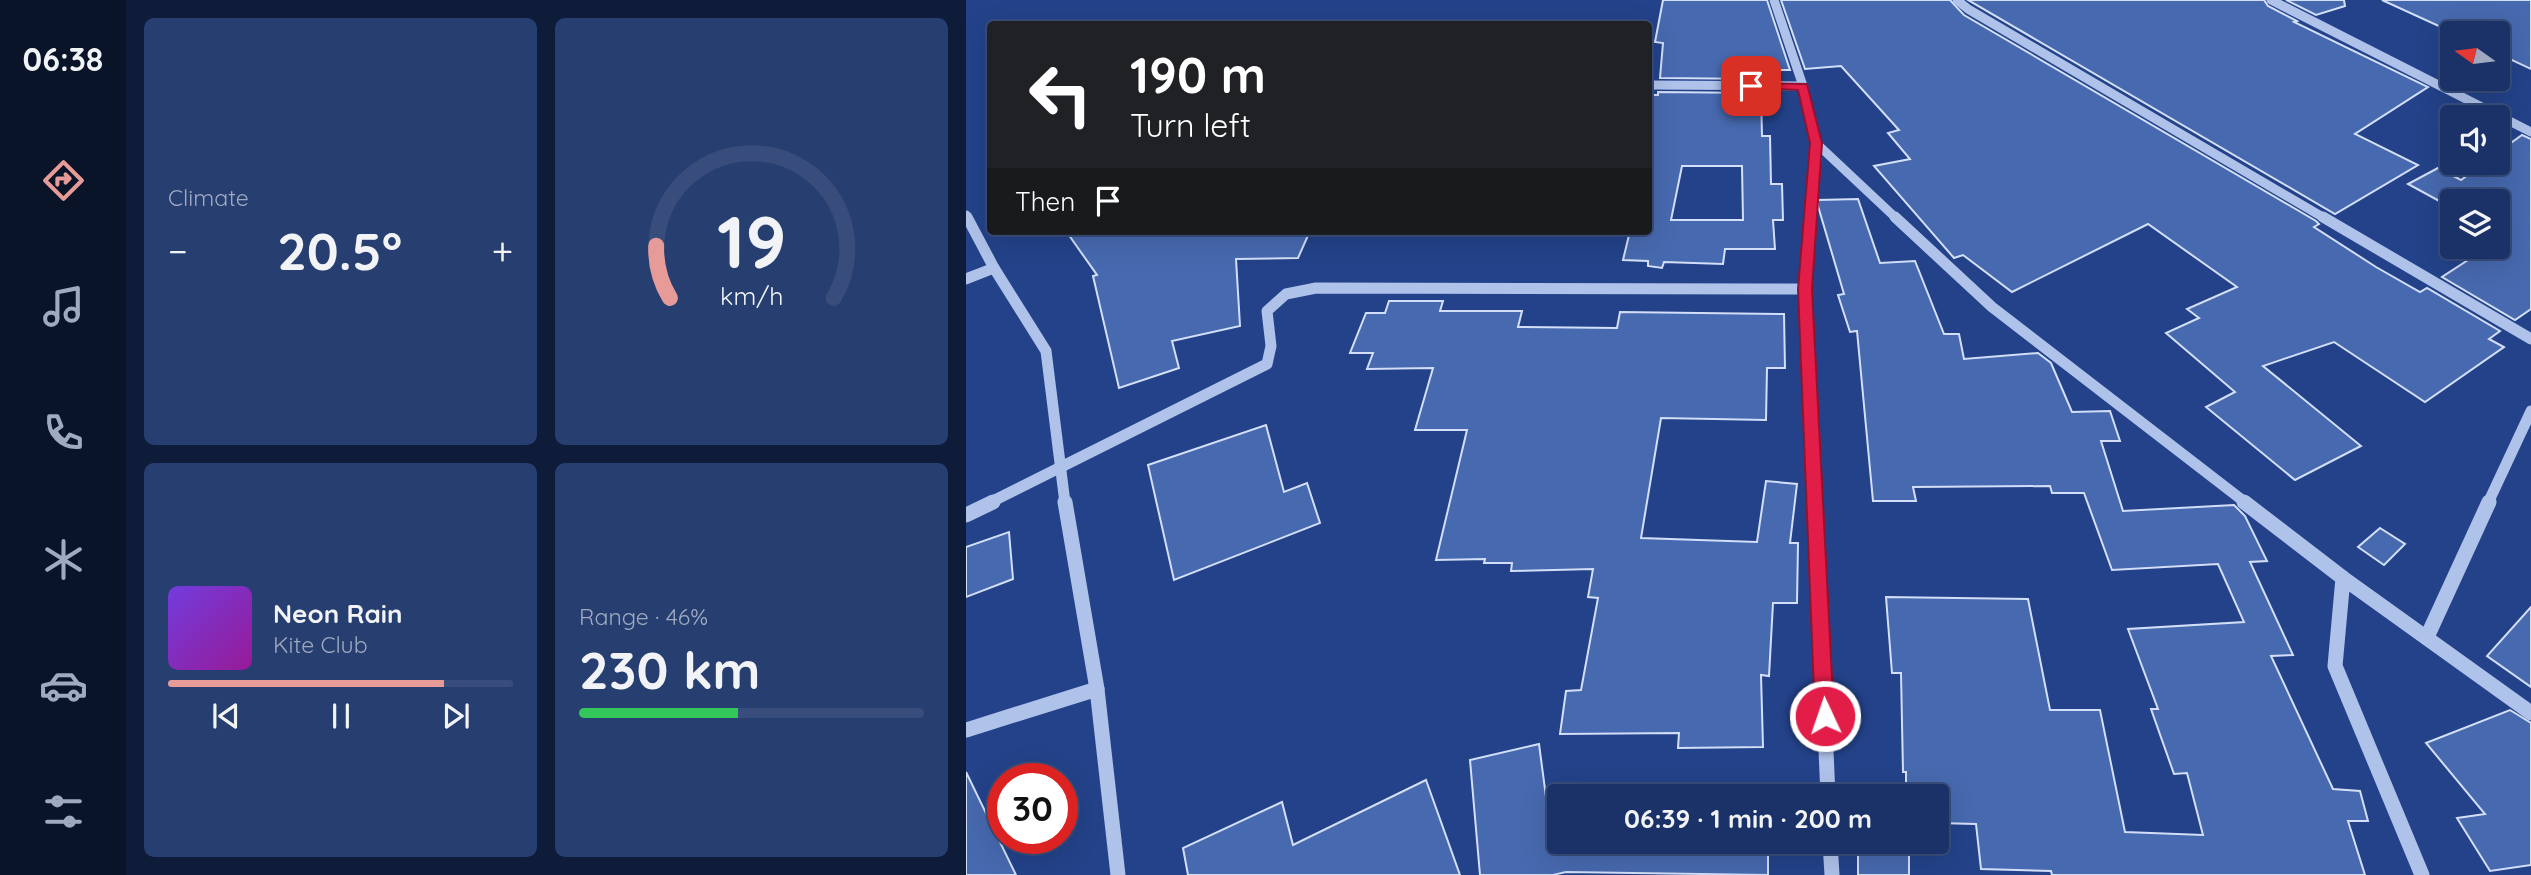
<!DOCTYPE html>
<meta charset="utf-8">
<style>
:root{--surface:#1a3267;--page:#273e70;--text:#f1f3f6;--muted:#9faac0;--line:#384d7b;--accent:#e69b98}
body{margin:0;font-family:Quicksand,sans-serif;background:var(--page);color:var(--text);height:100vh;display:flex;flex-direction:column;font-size:26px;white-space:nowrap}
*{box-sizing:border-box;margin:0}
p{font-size:23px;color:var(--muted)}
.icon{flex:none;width:38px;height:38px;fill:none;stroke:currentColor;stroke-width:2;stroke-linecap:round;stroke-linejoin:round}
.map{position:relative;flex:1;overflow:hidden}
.drawer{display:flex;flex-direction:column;gap:18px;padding:18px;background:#0e1c39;width:840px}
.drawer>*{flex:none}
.banner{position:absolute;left:21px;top:21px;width:665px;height:214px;border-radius:7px;box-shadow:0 7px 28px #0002,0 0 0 2px var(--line);background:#202124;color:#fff;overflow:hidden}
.needle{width:46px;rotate:284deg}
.fabs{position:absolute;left:1474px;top:21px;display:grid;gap:14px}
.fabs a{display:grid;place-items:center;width:70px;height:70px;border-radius:7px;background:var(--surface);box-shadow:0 7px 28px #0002,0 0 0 2px var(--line);font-size:35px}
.speed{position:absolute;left:21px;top:763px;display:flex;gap:14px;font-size:35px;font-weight:700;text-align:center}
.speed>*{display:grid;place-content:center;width:91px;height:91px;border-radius:50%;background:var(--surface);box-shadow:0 7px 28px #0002,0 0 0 2px var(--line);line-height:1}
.speed .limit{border:10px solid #d22;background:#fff;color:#111}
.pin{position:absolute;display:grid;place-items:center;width:60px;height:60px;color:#fff;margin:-30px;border-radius:14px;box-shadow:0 4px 10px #0006}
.me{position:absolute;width:77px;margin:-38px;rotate:357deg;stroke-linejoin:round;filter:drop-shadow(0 0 5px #0008)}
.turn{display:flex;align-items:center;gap:24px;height:147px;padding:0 28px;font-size:32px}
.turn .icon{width:91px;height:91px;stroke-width:2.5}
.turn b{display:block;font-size:49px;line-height:60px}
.then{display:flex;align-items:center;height:66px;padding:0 28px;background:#0003;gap:14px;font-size:26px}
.big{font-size:52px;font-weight:800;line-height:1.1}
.drawer .card{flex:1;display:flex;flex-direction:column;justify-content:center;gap:10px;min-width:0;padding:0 24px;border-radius:10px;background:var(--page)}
.drawer .dial{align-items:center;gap:0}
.dial svg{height:182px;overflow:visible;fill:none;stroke:var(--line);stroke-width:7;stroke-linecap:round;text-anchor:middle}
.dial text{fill:var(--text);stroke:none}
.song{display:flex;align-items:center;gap:21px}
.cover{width:84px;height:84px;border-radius:10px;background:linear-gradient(135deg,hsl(260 70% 55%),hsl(300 70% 35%))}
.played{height:7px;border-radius:4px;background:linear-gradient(90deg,var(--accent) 80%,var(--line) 80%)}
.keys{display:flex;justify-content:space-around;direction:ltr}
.heat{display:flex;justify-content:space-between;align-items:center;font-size:38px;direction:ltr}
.charge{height:10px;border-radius:5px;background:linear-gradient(90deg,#34c759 46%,var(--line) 0)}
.drawer .tiles{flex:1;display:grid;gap:18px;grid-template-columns:repeat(2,1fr)}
.trip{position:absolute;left:581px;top:784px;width:402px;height:70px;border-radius:7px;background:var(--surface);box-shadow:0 7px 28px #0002,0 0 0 2px var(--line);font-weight:800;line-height:70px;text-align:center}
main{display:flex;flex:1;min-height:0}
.dock{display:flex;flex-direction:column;width:126px;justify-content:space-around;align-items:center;background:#0a1429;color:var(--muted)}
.dock .icon{width:49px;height:49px}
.dock .active{color:var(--accent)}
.dock b{font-size:32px;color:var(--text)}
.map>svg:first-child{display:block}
.building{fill:#4769af;stroke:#d3dff8;stroke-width:2;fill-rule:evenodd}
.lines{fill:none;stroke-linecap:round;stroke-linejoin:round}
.minor-far2{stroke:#afc2ea;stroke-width:9}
.minor-far1{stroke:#afc2ea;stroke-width:11}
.minor{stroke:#afc2ea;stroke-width:15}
.route{fill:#e11d48;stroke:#92132f;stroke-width:2}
</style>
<main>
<nav class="dock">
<b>06:38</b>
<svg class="icon active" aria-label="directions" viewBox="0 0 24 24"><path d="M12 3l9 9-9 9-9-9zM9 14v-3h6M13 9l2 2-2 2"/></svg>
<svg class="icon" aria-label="music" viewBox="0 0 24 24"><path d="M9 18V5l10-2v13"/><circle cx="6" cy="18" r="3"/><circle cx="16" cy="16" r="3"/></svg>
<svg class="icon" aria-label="phone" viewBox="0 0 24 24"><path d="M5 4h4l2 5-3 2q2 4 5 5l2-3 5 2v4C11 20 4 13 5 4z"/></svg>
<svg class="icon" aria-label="climate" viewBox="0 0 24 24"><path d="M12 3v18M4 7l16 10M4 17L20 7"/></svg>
<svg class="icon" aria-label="car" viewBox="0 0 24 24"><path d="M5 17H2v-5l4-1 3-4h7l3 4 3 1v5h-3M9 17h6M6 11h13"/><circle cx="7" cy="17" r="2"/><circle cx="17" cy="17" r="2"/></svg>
<svg class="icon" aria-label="filters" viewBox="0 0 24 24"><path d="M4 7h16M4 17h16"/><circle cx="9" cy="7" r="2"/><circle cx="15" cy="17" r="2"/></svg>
</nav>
<section class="drawer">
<div class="tiles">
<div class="card"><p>Climate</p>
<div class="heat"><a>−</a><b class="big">20.5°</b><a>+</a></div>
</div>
<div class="card dial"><svg viewBox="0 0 100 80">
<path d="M14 69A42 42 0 1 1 86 69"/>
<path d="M14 69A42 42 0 0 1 8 46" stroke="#e69b98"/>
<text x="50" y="56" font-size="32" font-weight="700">19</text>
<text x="50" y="72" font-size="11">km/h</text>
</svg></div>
<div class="card">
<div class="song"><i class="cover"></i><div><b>Neon Rain</b><p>Kite Club</p></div></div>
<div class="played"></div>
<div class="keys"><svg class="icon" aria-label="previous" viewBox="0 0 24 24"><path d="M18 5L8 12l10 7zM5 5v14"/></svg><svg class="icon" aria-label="pause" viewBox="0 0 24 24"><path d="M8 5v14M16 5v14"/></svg><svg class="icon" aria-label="next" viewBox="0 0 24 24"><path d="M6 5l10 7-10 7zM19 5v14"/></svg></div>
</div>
<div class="card"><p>Range · 46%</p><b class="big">230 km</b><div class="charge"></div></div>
</div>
</section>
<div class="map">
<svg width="1565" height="875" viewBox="0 0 1565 875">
<rect width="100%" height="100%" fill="#234289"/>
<!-- building -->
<g class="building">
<path d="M 697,0 L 801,0 L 824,70 L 794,70 L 795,79 L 694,78 L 697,43 L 689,42 Z"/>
<path d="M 815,0 L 984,0 L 998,15 L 1350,221 L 1353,224 L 1348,227 L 1410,267 L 1454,292 L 1461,288 L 1534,331 L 1523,339 L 1538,347 L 1459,402 L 1368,342 L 1297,366 L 1395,446 L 1329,480 L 1240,407 L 1269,392 L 1200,333 L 1233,318 L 1221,309 L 1271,287 L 1182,224 L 1046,292 L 997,255 L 988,258 L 908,166 L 944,159 L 922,133 L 933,130 L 875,66 L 839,69 Z"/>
<path d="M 1002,0 L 1298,0 L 1302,6 L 1331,21 L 1328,22 L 1462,87 L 1389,134 L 1452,165 L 1369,214 Z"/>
<path d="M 1320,0 L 1378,0 L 1379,6 L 1350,15 Z"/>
<path d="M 1416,0 L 1565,0 L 1565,69 L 1531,53 L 1531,33 L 1488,33 Z"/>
<path d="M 692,92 L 795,93 L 796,136 L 804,136 L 805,184 L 816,184 L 817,220 L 807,220 L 809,249 L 759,249 L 757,264 L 698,262 L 696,268 L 682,266 L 682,261 L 657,260 L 664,231 L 682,231 L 682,95 L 692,95 ZM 716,166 L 776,166 L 777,220 L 705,220 Z"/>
<path d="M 1556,135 L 1565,139 L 1565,309 L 1549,320 L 1476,277 L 1522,247 L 1531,247 L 1531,241 L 1538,236 L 1531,232 L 1531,201 L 1486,201 L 1486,208 L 1442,184 L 1472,168 L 1495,180 L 1518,163 L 1531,163 L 1531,153 Z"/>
<path d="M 892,199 L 914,263 L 949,261 L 978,334 L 993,334 L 998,359 L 1072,353 L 1085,363 L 1106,412 L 1144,411 L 1154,441 L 1135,441 L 1157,511 L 1268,505 L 1279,516 L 1301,561 L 1284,562 L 1327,655 L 1305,656 L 1367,789 L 1394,791 L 1402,821 L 1382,821 L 1399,875 L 1086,875 L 1085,871 L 1015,869 L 1010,824 L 971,823 L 971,796 L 940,796 L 940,772 L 937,772 L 935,673 L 926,673 L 920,597 L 1062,599 L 1084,710 L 1134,710 L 1159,832 L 1237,835 L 1221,773 L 1208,774 L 1185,709 L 1192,709 L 1162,629 L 1278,622 L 1252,564 L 1146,570 L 1118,493 L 1086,493 L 1084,486 L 947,487 L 950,501 L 907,501 L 891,331 L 884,332 L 872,295 L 878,294 L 852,206 L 852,200 Z"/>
<path d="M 100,231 L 344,231 L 332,258 L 270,259 L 274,326 L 206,341 L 213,368 L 153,388 L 127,276 L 131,275 Z"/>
<path d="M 423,301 L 477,301 L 474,311 L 556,311 L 552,327 L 651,328 L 654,312 L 818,314 L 819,368 L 801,368 L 800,420 L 695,418 L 675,538 L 791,542 L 800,481 L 831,484 L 824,543 L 832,543 L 831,603 L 807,603 L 803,676 L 795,675 L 797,747 L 712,748 L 713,733 L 594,734 L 600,691 L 615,690 L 632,598 L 622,597 L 627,569 L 545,571 L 546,563 L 518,563 L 519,559 L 470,560 L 501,430 L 449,430 L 467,368 L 401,369 L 407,353 L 384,353 L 400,313 L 419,313 Z"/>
<path d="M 300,425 L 318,492 L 341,483 L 354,523 L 208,580 L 182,465 Z"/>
<path d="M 1414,528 L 1439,544 L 1418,565 L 1392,547 Z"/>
<path d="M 43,532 L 47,579 L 0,597 L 0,547 Z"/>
<path d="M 1565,607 L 1565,687 L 1521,656 Z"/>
<path d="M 1544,710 L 1565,723 L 1565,865 L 1524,871 L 1491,818 L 1519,814 L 1460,743 Z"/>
<path d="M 573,744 L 586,842 L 802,842 L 802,875 L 600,872 L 587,875 L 514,875 L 504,760 Z"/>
<path d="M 0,772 L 50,875 L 0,875 Z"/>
<path d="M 460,780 L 494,875 L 222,875 L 217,848 L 316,802 L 327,845 Z"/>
<rect x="892" y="842" width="51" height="33"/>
</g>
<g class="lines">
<!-- minor-far2 -->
<g class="minor-far2">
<path d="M 808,0 L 837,86 L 850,143 L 844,219"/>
<path d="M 991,0 L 1002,9 L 1360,219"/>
<path d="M 1305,0 L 1565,132"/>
<path d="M 682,85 L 837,86"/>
<path d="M 850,143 L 931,219"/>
<path d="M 0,215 L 2,219"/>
</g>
<!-- minor-far1 -->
<g class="minor-far1">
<path d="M 1,217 L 28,268 L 80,351 L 99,503"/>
<path d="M 844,217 L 839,289 L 849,503"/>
<path d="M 929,217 L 1026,307 L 1280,503"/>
<path d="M 1357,217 L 1565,339"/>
<path d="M 0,279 L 28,268"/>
<path d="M 23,503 L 301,364 L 305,346 L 301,311 L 320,294 L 350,288 L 839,289"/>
<path d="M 1522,503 L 1565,411"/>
</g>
<!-- minor -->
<g class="minor">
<path d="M 99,502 L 131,689 L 152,875"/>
<path d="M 849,502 L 862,796"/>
<path d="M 1278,502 L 1377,578 L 1565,713"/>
<path d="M 0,515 L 27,502"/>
<path d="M 1377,578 L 1369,666 L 1456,875"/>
<path d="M 1461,637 L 1523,502"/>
<path d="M 0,730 L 131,689"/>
<path d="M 864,842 L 866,875"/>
</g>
</g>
<!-- route -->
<path class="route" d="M 785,83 L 841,84 L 856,143 L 846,289 L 868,716 L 866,723 L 859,725 L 852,723 L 849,716 L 832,289 L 844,143 L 832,90 L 781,88 L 781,84 Z"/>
</svg>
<div class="fabs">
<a><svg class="needle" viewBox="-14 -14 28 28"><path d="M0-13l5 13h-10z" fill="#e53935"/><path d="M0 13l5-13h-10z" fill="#9faac0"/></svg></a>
<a><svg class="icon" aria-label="sound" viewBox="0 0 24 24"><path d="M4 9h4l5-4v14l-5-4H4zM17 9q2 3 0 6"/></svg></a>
<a><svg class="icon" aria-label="layers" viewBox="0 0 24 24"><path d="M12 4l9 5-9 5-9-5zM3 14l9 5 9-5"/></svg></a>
</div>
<div class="speed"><div class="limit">30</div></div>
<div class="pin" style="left:785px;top:86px;background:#d93025"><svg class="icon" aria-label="arrive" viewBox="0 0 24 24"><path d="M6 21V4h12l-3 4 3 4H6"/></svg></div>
<svg class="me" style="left:859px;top:716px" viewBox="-20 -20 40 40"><circle r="17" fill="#e11d48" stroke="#fff" stroke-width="3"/><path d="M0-11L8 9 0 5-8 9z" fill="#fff"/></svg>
<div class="trip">06:39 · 1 min · 200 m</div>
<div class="banner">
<div class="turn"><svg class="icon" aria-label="left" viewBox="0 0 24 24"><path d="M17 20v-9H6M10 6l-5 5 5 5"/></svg><div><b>190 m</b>Turn left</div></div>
<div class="then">Then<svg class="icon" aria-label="arrive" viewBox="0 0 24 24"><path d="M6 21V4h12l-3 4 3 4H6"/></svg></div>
</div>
</div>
</main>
